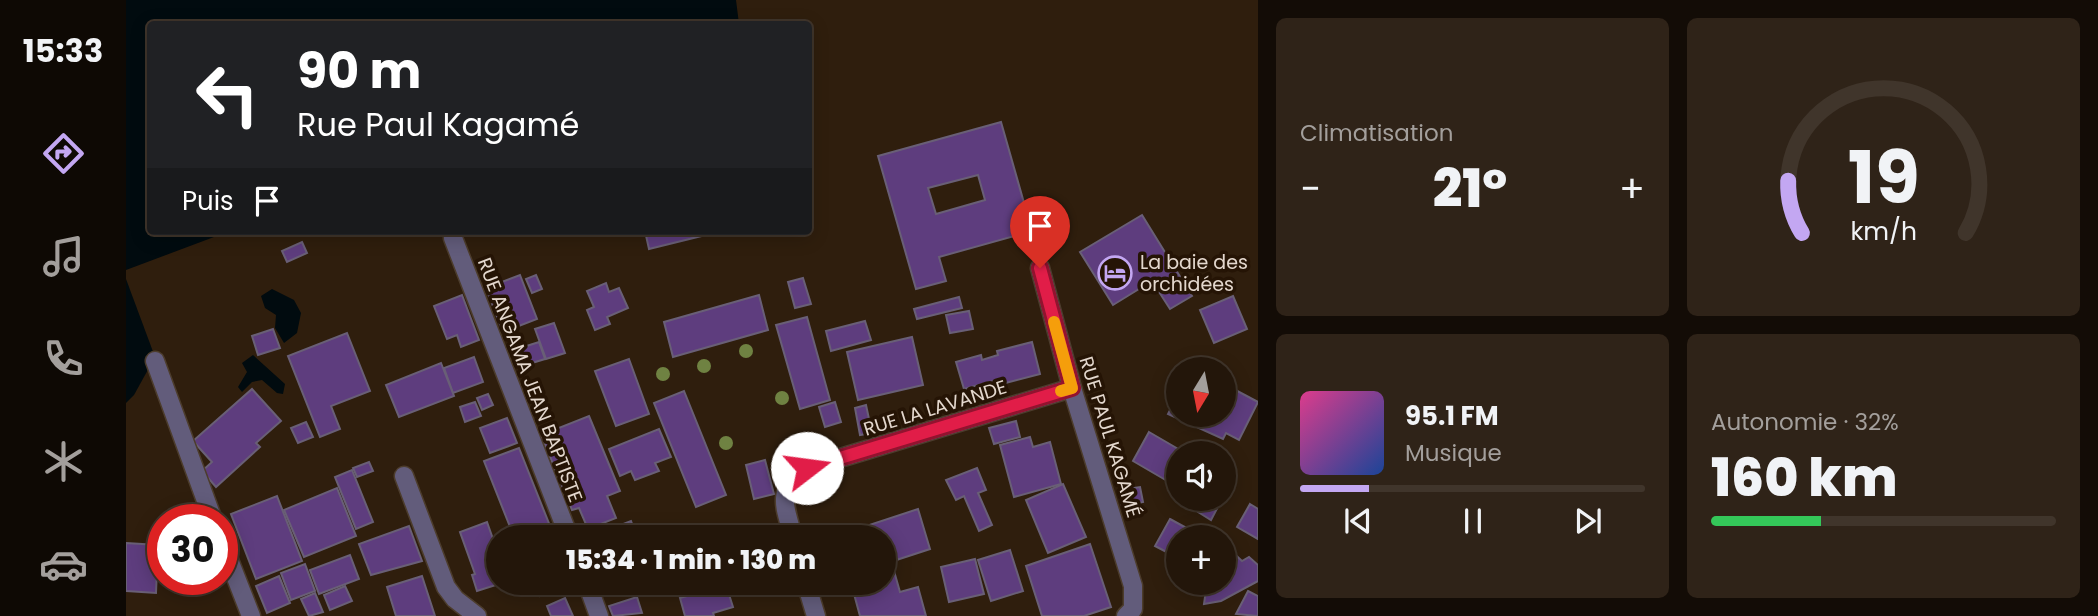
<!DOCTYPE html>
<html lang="fr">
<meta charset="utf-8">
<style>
:root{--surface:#23160a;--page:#2f2318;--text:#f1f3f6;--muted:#a39f9c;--line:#40352b;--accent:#c3a7f2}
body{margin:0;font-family:Poppins,sans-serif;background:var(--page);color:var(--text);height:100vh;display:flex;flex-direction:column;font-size:26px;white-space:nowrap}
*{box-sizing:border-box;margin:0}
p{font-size:23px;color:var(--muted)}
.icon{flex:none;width:38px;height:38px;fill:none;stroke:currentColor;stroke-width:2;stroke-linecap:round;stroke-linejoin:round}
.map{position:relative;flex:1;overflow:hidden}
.side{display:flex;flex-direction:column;gap:18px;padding:18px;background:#130c06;width:840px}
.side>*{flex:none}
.guide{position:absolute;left:21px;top:21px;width:665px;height:214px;border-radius:7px;box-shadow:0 4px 18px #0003,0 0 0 2px var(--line);background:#202124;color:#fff;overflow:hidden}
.needle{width:46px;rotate:190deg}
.controls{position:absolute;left:1040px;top:357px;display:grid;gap:14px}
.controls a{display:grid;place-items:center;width:70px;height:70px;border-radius:50%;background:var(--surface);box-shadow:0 4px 18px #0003,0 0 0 2px var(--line);font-size:35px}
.speed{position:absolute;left:21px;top:504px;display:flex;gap:14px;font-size:35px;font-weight:700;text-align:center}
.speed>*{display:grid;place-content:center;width:91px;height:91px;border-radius:50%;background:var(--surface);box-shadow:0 4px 18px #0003,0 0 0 2px var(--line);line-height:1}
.speed .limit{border:10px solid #d22;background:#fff;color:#111}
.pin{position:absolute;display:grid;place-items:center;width:60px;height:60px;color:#fff;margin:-72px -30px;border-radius:50% 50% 50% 0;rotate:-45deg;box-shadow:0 0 7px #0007}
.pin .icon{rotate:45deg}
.me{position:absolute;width:77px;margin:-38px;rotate:75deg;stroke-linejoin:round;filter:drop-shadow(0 0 5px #0008)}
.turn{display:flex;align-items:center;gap:24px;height:147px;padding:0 35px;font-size:32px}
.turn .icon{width:91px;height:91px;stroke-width:2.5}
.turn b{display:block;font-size:49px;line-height:60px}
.then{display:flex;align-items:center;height:66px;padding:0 35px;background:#0003;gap:14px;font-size:26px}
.big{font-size:52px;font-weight:800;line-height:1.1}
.side .card{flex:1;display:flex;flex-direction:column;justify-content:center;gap:10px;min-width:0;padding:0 24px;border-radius:10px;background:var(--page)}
.side .dial{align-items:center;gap:0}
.dial svg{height:182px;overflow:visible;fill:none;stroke:var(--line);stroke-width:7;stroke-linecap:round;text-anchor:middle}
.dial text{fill:var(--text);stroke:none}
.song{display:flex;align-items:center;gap:21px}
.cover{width:84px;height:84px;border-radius:10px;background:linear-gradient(135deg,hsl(330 70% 55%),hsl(220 70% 35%))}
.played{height:7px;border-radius:4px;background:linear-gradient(90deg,var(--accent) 20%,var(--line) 20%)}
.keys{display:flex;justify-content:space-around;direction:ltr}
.heat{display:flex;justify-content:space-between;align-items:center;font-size:38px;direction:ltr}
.charge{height:10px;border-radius:5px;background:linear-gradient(90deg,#34c759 32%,var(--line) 0)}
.side .tiles{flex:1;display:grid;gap:18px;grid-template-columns:repeat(2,1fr)}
.trip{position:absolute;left:360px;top:525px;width:410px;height:70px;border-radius:35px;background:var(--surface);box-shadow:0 4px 18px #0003,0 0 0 2px var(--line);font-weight:800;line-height:70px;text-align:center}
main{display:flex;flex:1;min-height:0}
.dock{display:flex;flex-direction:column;width:126px;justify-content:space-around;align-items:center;background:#0e0904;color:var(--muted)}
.dock .icon{width:49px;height:49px}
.dock .selected{color:var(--accent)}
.dock b{font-size:32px;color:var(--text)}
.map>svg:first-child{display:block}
.water{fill:#010b0f}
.building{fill:#5e3d7e;stroke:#695f76;stroke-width:2;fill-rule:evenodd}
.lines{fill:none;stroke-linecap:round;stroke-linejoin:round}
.street-casing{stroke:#4c3c2c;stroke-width:21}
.street{stroke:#625c7b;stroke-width:18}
.tree{fill:#6f8242}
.route-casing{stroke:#92132f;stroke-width:18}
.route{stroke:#e11d48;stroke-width:12}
.slow{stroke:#f59e0b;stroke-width:12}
.labels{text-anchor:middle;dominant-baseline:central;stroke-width:7;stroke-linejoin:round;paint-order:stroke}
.poi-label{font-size:19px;fill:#e4d8ce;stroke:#251405;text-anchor:start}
.street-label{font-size:19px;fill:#e4d8ce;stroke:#251405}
</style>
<main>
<nav class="dock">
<b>15:33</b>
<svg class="icon selected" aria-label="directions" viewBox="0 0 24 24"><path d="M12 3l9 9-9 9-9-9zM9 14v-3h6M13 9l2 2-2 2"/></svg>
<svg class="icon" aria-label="music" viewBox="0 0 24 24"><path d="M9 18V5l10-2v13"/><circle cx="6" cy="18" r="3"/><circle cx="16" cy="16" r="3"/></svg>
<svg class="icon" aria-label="phone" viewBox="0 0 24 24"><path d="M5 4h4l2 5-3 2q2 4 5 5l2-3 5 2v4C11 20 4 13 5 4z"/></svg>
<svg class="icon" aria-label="climate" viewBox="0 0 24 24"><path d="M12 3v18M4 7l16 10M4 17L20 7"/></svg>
<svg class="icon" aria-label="car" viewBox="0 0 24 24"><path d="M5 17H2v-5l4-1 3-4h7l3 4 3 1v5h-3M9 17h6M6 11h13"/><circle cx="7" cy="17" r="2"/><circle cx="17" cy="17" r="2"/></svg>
</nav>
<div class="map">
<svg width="1132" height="616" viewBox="0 0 1132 616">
<rect width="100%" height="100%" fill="#2f1e0d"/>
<!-- water -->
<g class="water">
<path d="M 0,0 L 610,0 L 613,24 L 24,24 L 24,231 L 104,231 L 0,270 Z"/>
<path d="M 0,279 L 29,357 L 8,395 L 0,403 Z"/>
<path d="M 146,289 L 168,300 L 175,313 L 171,333 L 158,343 L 149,328 L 150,315 L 139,308 L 135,296 Z"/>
<path d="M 127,355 L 159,384 L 157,394 L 151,393 L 136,380 L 126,382 L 116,392 L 112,387 L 121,372 L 116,363 Z"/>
</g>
<!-- building -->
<g class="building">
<path d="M 875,122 L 906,231 L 813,257 L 820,281 L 790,289 L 752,156 ZM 852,175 L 859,200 L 810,214 L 802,188 Z"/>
<path d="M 1016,215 L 1066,296 L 1044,309 L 1026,281 L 987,305 L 954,252 Z"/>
<path d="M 519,231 L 596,231 L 523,249 Z"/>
<path d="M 176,242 L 181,253 L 161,262 L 156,251 Z"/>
<path d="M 394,275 L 411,319 L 377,332 L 360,288 Z"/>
<path d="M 410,275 L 416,289 L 406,293 L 400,279 Z"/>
<path d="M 677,278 L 685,304 L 669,308 L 662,282 Z"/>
<path d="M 480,283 L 483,292 L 493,288 L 502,308 L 481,317 L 484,324 L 469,330 L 461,310 L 468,307 L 461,291 Z"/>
<path d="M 336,295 L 353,340 L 335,347 L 331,335 L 321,339 L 308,306 Z"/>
<path d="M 633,295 L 642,330 L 547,357 L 538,322 Z"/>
<path d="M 1107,296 L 1121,329 L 1088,343 L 1074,310 Z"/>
<path d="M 833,297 L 836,308 L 791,319 L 788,309 Z"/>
<path d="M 843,311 L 847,329 L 824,333 L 820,315 Z"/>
<path d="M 681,317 L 704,400 L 674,409 L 650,325 Z"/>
<path d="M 739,321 L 745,340 L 705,351 L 700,331 Z"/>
<path d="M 428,323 L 439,353 L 420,359 L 409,329 Z"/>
<path d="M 147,329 L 154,348 L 132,355 L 126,336 Z"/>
<path d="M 221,333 L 244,391 L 205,406 L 214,429 L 194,437 L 162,356 Z"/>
<path d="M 786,337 L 797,385 L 732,400 L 721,352 Z"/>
<path d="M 413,342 L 419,359 L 393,367 L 388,350 Z"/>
<path d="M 906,342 L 914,374 L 868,386 L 867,381 L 838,389 L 830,362 L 855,355 L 856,360 L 872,355 L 871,351 Z"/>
<path d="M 348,357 L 357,382 L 327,393 L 318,368 Z"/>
<path d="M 503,359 L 523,414 L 490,426 L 469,371 Z"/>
<path d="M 315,363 L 328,396 L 273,417 L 260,385 Z"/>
<path d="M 1097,374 L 1103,378 L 1100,385 L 1132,402 L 1113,440 L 1100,433 L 1097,439 L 1042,414 L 1052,395 L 1052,415 L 1097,415 Z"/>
<path d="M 126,389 L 155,421 L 130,443 L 134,447 L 90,487 L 76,471 L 86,462 L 67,441 Z"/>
<path d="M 558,391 L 600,495 L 570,507 L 528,403 Z"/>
<path d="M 362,394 L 367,405 L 356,410 L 351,398 Z"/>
<path d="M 349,402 L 355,416 L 339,422 L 334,407 Z"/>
<path d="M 709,402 L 715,422 L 699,427 L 693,407 Z"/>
<path d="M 740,405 L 746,433 L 734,435 L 729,408 Z"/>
<path d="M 463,416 L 494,491 L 481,496 L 490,518 L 462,529 L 453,508 L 446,510 L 415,435 Z"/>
<path d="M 381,418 L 391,443 L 364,453 L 354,428 Z"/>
<path d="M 890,421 L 894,437 L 868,444 L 863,428 Z"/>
<path d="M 180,422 L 187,437 L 172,443 L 165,428 Z"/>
<path d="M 533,429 L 545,457 L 529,463 L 533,471 L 509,480 L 505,471 L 494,476 L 483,449 Z"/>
<path d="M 1023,432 L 1059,453 L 1052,453 L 1052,467 L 1043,482 L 1007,461 Z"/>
<path d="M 904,437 L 907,447 L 924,442 L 935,484 L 888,497 L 874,445 Z"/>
<path d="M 393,448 L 426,531 L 410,537 L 388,537 L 358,461 Z"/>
<path d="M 639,460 L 648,494 L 628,499 L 620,465 Z"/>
<path d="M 243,462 L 247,471 L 231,477 L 227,468 Z"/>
<path d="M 851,468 L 860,490 L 852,493 L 866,525 L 853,531 L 838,496 L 830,500 L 820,480 Z"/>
<path d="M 226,470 L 247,522 L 230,529 L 209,477 Z"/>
<path d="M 937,484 L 960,537 L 922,553 L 900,500 Z"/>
<path d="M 1014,487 L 1017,502 L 996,506 L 993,490 Z"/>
<path d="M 211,488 L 230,536 L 178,557 L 158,510 Z"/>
<path d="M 151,496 L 176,561 L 130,579 L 105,514 Z"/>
<path d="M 1079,499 L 1096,499 L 1085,520 L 1072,512 Z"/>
<path d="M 1124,504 L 1132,509 L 1132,539 L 1111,527 Z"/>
<path d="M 792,509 L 804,549 L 758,564 L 758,537 L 741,537 L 737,527 Z"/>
<path d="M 1044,519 L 1077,537 L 1052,537 L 1052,558 L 1029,546 Z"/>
<path d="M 505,521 L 511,537 L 467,537 L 466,536 Z"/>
<path d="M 361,522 L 373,556 L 373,583 L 376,583 L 351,591 L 346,575 L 349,574 L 334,532 Z"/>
<path d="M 283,526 L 296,561 L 245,575 L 233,544 Z"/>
<path d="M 564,530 L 566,537 L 538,537 L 538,536 Z"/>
<path d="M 0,543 L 32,545 L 30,593 L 0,591 Z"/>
<path d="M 964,544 L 985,607 L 958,616 L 916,616 L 900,566 Z"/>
<path d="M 1100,546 L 1116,561 L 1123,557 L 1132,565 L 1132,581 L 1095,601 L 1078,604 L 1081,583 L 1097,583 Z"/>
<path d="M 884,550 L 897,591 L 865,601 L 852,560 Z"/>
<path d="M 224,555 L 233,579 L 193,594 L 184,570 Z"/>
<path d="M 849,559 L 858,594 L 823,602 L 815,567 Z"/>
<path d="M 179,564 L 189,591 L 165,600 L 155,573 Z"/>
<path d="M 768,571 L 774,592 L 792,587 L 800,616 L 734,616 L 725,583 L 758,583 L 758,574 Z"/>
<path d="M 153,576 L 164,603 L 141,613 L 130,586 Z"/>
<path d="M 296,576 L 309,616 L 270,616 L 261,587 Z"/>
<path d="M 47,579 L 85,579 L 49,588 Z"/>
<path d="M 408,583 L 440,583 L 440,584 L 414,596 Z"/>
<path d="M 600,585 L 607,607 L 587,613 L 588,616 L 559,616 L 554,598 Z"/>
<path d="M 219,586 L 226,601 L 204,610 L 198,595 Z"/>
<path d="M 1122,591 L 1132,596 L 1132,616 L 1110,614 Z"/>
<path d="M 189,593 L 197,612 L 183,616 L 175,599 Z"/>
<path d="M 511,597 L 516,613 L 487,616 L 483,606 Z"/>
<path d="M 439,598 L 447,616 L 425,616 L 421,606 Z"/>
</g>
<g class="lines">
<defs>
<g id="street">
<path d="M 327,238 L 443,537"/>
<path d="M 914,268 L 946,388 L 1007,586 L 1007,609 L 1000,616"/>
<path d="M 29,361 L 87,520"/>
<path d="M 278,476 L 320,587 L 329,599 L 351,616"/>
<path d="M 667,537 C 658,502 650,492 681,468 L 946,388"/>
<path d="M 96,542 L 125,616"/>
<path d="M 461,583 L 473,616"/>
<path d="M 680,583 L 690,616"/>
</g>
</defs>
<!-- street casing -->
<use href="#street" class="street-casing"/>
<!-- street -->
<use href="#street" class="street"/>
</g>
<!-- trees -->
<g class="tree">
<circle cx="620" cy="351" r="7"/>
<circle cx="578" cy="366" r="7"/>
<circle cx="537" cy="374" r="7"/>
<circle cx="656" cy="398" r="7"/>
<circle cx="600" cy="443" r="7"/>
</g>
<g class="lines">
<defs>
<path id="route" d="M 681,468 L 946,388 L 914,268"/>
</defs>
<!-- route casing -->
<use href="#route" class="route-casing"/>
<!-- route -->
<use href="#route" class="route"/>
<!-- slow -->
<path class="slow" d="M 928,322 L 946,388 L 935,391"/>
</g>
<!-- icons -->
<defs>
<symbol id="hotel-ring" viewBox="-11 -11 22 22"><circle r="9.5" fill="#251405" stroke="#c3a7f2" stroke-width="1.5"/><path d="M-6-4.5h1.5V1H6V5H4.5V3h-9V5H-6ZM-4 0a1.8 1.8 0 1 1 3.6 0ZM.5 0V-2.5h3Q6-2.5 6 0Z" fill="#c3a7f2"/></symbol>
</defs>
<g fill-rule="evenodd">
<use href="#hotel-ring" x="970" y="254" width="38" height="38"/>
</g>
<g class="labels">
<!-- poi labels -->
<g class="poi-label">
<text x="1014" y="262">La baie des<tspan x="1014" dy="22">orchidées</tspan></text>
</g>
<!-- street labels -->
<g class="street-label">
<text transform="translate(404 380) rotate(69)">RUE ANGAMA JEAN BAPTISTE</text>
<text transform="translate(809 408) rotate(-17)">RUE LA LAVANDE</text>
<text transform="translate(984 437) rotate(73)">RUE PAUL KAGAMÉ</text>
</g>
</g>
</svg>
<div class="controls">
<a><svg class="needle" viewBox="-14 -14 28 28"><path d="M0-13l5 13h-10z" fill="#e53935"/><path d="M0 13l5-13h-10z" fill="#a39f9c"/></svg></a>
<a><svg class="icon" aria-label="sound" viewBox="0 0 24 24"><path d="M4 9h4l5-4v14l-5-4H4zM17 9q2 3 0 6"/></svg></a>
<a>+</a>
</div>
<div class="speed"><div class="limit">30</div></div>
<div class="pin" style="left:914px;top:268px;background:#d93025"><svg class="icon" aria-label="arrive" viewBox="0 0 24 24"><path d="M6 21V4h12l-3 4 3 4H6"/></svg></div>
<svg class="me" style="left:681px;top:468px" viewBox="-20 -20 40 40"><circle r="19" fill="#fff"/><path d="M0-13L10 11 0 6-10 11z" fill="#e11d48"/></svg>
<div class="trip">15:34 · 1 min · 130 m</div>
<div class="guide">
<div class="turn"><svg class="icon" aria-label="left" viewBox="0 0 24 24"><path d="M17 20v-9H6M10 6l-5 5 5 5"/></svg><div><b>90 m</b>Rue Paul Kagamé</div></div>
<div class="then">Puis<svg class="icon" aria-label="arrive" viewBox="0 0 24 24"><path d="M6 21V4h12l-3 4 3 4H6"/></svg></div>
</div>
</div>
<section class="side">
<div class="tiles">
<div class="card"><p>Climatisation</p>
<div class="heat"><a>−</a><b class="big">21°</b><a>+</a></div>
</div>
<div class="card dial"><svg viewBox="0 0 100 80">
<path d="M14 69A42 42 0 1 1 86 69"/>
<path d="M14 69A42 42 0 0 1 8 46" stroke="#c3a7f2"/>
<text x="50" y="56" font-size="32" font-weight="700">19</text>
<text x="50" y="72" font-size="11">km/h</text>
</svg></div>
<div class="card">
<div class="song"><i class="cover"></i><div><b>95.1 FM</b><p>Musique</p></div></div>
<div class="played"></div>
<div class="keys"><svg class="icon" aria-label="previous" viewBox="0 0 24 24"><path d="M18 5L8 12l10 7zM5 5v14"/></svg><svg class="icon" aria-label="pause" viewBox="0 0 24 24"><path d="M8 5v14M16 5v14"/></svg><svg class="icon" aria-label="next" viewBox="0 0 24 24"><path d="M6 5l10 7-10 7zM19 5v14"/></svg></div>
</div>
<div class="card"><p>Autonomie · 32%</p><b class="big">160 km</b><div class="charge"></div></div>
</div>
</section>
</main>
